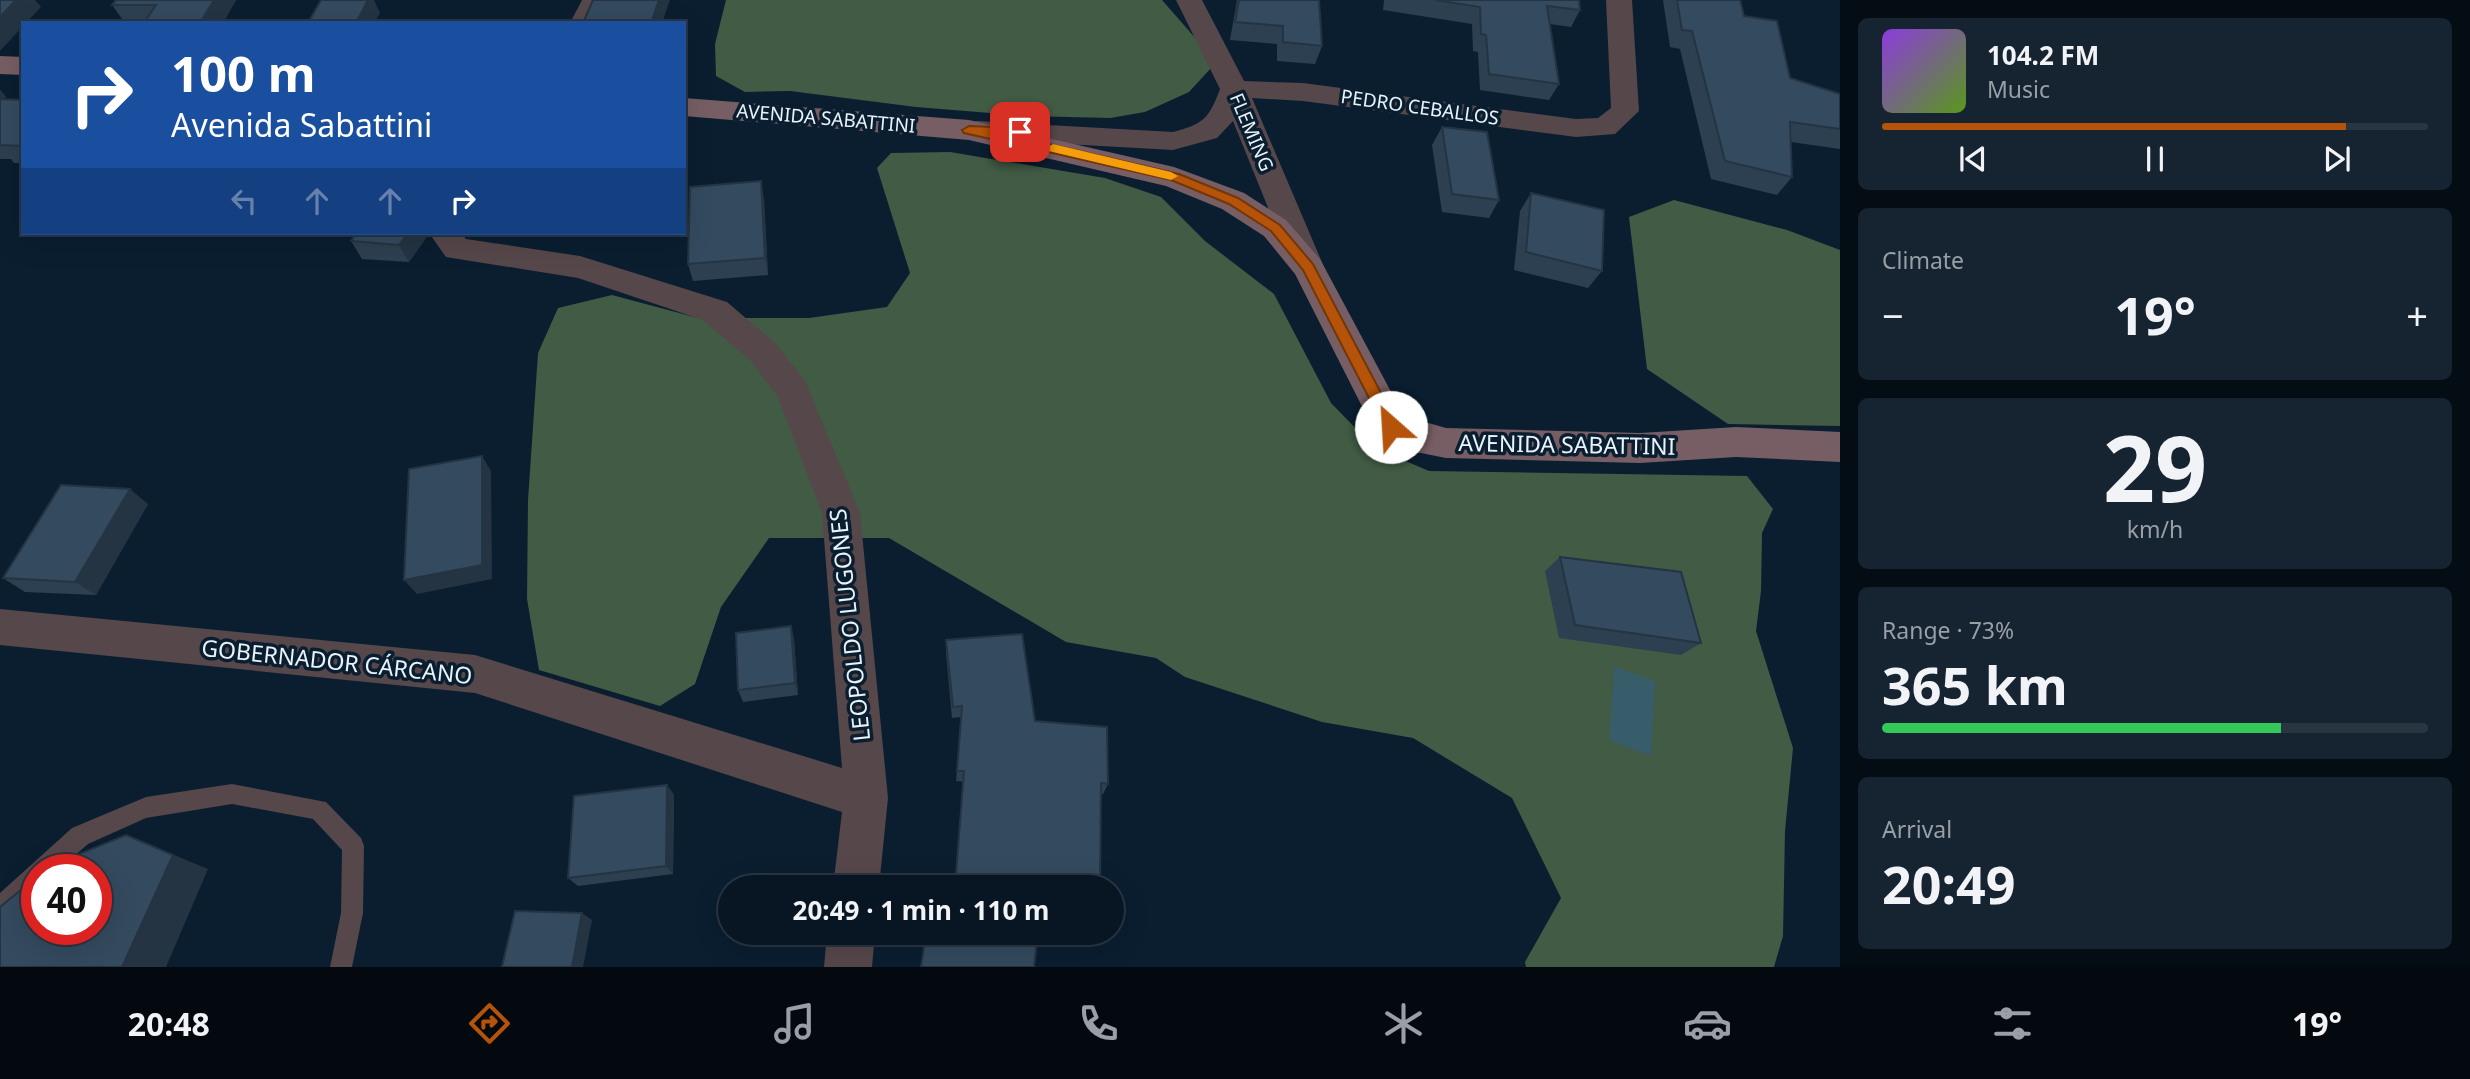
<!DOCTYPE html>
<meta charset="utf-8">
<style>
:root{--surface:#081624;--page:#162331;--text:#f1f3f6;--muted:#989fa6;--line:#293541;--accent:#b45309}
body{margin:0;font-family:"Noto Sans",sans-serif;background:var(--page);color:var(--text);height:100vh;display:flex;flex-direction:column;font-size:26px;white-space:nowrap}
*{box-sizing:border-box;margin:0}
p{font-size:23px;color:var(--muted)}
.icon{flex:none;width:38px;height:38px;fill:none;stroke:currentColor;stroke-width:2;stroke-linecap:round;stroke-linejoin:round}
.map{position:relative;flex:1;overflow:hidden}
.drawer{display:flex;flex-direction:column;gap:18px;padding:18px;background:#040c14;width:630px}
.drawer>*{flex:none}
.banner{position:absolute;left:21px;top:21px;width:665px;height:214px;border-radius:0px;box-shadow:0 7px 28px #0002,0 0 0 2px var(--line);background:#1a4fa0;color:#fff;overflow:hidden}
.speed{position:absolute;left:21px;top:854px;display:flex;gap:14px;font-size:35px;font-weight:700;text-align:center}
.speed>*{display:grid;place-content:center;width:91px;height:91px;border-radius:50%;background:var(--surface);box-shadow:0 7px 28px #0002,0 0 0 2px var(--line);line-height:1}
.speed .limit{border:10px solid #d22;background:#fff;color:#111}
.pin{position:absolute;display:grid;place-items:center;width:60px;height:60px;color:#fff;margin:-30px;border-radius:14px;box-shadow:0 4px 10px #0006}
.me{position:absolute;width:77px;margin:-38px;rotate:334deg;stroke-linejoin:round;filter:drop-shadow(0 0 5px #0008)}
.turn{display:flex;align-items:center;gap:24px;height:147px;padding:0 35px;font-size:32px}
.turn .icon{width:91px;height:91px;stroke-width:2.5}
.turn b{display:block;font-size:49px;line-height:60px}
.lanes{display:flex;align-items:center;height:66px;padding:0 35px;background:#0003;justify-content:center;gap:35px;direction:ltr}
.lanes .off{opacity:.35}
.big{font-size:52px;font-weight:700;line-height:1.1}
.drawer .widget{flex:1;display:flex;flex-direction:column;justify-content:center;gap:10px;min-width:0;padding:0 24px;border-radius:10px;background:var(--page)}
.drawer .dial{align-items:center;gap:0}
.dial b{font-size:91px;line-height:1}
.song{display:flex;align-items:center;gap:21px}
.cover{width:84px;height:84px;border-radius:10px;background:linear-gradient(135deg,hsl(270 70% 55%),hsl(90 70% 35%))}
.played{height:7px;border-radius:4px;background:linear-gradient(90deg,var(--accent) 85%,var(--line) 85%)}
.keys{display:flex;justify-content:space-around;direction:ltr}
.heat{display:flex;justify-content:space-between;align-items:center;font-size:38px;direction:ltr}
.charge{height:10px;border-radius:5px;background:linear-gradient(90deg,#34c759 73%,var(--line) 0)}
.trip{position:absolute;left:718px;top:875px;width:406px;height:70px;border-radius:35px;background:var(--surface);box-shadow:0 7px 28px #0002,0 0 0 2px var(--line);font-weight:700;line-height:70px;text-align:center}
.tabs{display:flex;height:112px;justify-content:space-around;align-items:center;background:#03090e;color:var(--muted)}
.tabs .icon{width:49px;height:49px}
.tabs .selected{color:var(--accent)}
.tabs b{font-size:32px;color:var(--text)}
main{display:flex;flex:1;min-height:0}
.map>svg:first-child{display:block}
.forest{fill:#415b44}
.water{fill:#375d6a}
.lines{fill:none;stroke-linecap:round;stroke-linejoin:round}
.lane{fill:#56474a;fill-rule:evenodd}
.street{fill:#56474a;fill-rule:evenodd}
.secondary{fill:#765e64;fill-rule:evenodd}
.wall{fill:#2d4051}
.shaded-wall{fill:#243442}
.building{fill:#344a5e;stroke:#243442;stroke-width:2}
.route{fill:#b45309;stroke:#753606;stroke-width:2}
.slow{fill:#f59e0b}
.labels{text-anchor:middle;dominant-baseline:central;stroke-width:7;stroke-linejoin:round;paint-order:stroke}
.far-street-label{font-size:19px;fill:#e8f3fc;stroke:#0a1e30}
.street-label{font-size:23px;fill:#e8f3fc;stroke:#0a1e30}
</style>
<main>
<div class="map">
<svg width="1840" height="967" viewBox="0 0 1840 967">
<rect width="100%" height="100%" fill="#0a1e30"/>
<!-- forest -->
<g class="forest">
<path d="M 726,0 L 1162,0 L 1197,40 L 1212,67 L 1189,92 L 1145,112 L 1110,118 L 1026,116 L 916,107 L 790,91 L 745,92 L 716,76 L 715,44 Z"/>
<path d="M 950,152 L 1105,178 L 1161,197 L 1205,241 L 1274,294 L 1331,403 L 1375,448 L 1429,471 L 1747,476 L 1773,509 L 1762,533 L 1761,591 L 1756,631 L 1793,748 L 1785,831 L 1783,936 L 1774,967 L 1526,967 L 1525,962 L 1561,898 L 1512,798 L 1413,738 L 1322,722 L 1185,677 L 1156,658 L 1066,642 L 889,538 L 769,538 L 721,607 L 695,684 L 660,706 L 539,670 L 527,599 L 528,500 L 538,353 L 558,308 L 612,295 L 698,318 L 809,318 L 887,307 L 910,273 L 877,168 L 891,153 Z"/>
<path d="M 1674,200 L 1787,230 L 1840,250 L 1840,426 L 1728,424 L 1647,369 L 1629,217 Z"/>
</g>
<!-- water -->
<path class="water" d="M 1614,667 L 1655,681 L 1651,756 L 1609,740 Z"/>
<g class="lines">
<!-- lane -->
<g class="lane">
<path d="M 582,0 L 594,0 L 582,23 L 570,23 Z"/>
<path d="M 232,784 L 326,802 L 361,838 L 364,846 L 363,913 L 352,967 L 330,967 L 341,913 L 342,850 L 313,819 L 232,804 L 146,818 L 88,844 L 58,870 L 37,870 L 37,888 L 8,916 L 0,919 L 0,893 L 72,828 L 146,797 Z"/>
</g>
<!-- street -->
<g class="street">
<path d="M 1176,0 L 1202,0 L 1244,81 L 1303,83 L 1576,119 L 1598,118 L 1611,108 L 1606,0 L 1632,0 L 1639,111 L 1615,134 L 1576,137 L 1303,101 L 1252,98 L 1324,267 L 1319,275 L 1308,278 L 1297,275 L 1292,267 L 1233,121 L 1217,138 L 1173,150 L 977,139 L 967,137 L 963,130 L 967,123 L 977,121 L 1173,132 C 1204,124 1209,118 1220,89 Z"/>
<path d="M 429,233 L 461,233 L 466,239 L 580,256 L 727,302 L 776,344 L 805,381 L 860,513 L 888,798 L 879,887 L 833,887 L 842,812 L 475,693 L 0,645 L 0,609 L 475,655 L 842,768 L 822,513 L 778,397 L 752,362 L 703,320 L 578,278 L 446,257 Z"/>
<path d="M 827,933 L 875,933 L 872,967 L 824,967 Z"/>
</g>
<!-- secondary -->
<g class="secondary">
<path d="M 0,56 L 23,57 L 23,75 L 0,74 Z"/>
<path d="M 684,98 L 969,120 L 1174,167 L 1244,193 L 1286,220 L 1320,259 L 1404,416 L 1446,428 L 1640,433 L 1736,427 L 1840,432 L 1840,462 L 1736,457 L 1640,463 L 1446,458 L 1416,452 L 1378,438 L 1295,274 L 1264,236 L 1222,209 L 1166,186 L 969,140 L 684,116 Z"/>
</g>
</g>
<!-- wall -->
<g class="wall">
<path d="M 116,0 L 236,0 L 223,23 L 125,23 L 112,5 Z"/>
<path d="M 1237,0 L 1319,0 L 1322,46 L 1315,64 L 1277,61 L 1277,44 L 1230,40 Z"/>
<path d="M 1384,0 L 1579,0 L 1580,10 L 1571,27 L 1550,24 L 1559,84 L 1549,100 L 1480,90 L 1478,52 L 1473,51 L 1472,24 L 1383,10 Z"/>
<path d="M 1663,0 L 1740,0 L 1744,16 L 1790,78 L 1840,94 L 1840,149 L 1791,142 L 1792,177 L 1777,195 L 1711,179 L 1680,49 L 1670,47 Z"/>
<path d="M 0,90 L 6,97 L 3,99 L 23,100 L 23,163 L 14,163 L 11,159 L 0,159 Z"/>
<path d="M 1442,127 L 1499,200 L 1489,218 L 1442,212 L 1432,145 Z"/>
<path d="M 1531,193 L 1602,271 L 1588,288 L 1514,270 L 1520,211 Z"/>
<path d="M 764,199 L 768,275 L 693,281 L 688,264 Z"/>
<path d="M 357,233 L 427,233 L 428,235 L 409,262 L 362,259 L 351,241 Z"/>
<path d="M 148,504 L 96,595 L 25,592 L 3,578 Z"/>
<path d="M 1560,557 L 1701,643 L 1681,655 L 1559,638 L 1545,571 Z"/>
<path d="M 791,626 L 794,639 L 798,695 L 743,702 L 738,690 Z"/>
<path d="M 946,640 L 1035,721 L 1108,784 L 1103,794 L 956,781 L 961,717 L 952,718 L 946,653 Z"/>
<path d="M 667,785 L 674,795 L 673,874 L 578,886 L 568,878 Z"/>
</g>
<!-- shaded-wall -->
<g class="shaded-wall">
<path d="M 16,0 L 35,0 L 41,7 L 26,23 L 23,23 L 23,26 L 0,51 L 0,17 Z"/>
<path d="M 214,0 L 236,0 L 223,23 L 200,23 Z"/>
<path d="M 368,0 L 374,0 L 380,13 L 374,23 L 356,23 Z"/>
<path d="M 659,0 L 670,0 L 662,23 L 651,23 Z"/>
<path d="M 0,90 L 6,97 L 0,103 Z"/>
<path d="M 761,181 L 764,199 L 768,275 L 765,258 Z"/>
<path d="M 408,233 L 427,233 L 428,235 L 409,262 L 399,245 Z"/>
<path d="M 482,456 L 491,471 L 492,579 L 417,594 L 404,580 Z"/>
<path d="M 130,489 L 148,504 L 96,595 L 75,582 Z"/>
<path d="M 791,626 L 794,639 L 798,695 L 795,683 Z"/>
<path d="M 667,785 L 674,795 L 673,874 L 666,866 Z"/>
<path d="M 126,835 L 208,869 L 166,967 L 122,967 Z"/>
<path d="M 582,913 L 592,920 L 583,967 L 572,967 Z"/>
</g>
<!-- building -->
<g class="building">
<path d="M 0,0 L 16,0 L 0,17 Z"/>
<path d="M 116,0 L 214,0 L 200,23 L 144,23 L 156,5 L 112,5 Z"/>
<path d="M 321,0 L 368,0 L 356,23 L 308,23 Z"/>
<path d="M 593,0 L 659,0 L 651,23 L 583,23 Z"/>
<path d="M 1239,0 L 1319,0 L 1322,46 L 1283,42 L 1283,26 L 1235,22 Z"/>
<path d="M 1435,0 L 1579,0 L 1580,10 L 1547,6 L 1559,84 L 1489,74 L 1486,35 L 1481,34 L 1480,7 Z"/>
<path d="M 1677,0 L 1740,0 L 1744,16 L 1777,21 L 1790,78 L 1840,94 L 1840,129 L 1790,122 L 1792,177 L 1725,161 L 1692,31 L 1682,30 Z"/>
<path d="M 0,99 L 23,100 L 23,146 L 0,145 Z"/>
<path d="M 1442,127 L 1487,132 L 1499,200 L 1452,194 Z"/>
<path d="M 761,181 L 765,258 L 688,264 L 690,187 Z"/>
<path d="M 1531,193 L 1604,210 L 1602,271 L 1526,252 Z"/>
<path d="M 357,233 L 408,233 L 399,245 L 351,241 Z"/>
<path d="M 482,456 L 482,565 L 404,580 L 409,469 Z"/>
<path d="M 61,485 L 130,489 L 75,582 L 3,578 Z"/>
<path d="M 1560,557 L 1681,572 L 1701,643 L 1575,625 Z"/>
<path d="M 791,626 L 795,683 L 738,690 L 736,633 Z"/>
<path d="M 1022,634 L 1035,721 L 1107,727 L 1108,784 L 1101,783 L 1100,887 L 955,887 L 964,771 L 957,771 L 962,706 L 953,707 L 946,640 Z"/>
<path d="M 667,785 L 666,866 L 568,878 L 574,796 Z"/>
<path d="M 126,835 L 173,855 L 122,967 L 0,967 L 0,907 L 37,877 L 37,929 L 96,929 L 96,870 L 46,870 L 52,865 Z"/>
<path d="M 515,911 L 582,913 L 572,967 L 502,967 Z"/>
<path d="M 951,933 L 1038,933 L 1034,967 L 921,967 L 926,934 L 950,939 Z"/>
</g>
<!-- route -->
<path class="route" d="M 969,126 L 1020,128 L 1026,132 L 1015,136 L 1179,174 L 1238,198 L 1280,225 L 1313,264 L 1399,427 L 1397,431 L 1386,431 L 1303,270 L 1271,231 L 1229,204 L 1171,180 L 964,133 L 962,130 Z"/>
<!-- slow -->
<path class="slow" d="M 1053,144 L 1171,172 L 1178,176 L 1171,180 L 1049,151 L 1047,148 Z"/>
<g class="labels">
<!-- far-street labels -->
<g class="far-street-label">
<text transform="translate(1420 107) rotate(8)">PEDRO CEBALLOS</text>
<text transform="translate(826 118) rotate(5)">AVENIDA SABATTINI</text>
<text transform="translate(1252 132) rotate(67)">FLEMING</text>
</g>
<!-- street labels -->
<g class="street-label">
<text transform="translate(1567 444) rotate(1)">AVENIDA SABATTINI</text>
<text transform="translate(849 625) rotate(-96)">LEOPOLDO LUGONES</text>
<text transform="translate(337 661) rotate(6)">GOBERNADOR CÁRCANO</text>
</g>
</g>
</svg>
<div class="speed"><div class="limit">40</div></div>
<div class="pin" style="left:1020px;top:132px;background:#d93025"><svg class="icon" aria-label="arrive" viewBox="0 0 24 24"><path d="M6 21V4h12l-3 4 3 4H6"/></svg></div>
<svg class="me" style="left:1391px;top:427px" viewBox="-20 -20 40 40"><circle r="19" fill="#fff"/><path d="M0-13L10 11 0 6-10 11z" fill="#b45309"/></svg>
<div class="trip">20:49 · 1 min · 110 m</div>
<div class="banner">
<div class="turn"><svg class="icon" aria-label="right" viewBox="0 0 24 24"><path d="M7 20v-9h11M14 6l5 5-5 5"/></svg><div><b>100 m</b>Avenida Sabattini</div></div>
<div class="lanes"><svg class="icon off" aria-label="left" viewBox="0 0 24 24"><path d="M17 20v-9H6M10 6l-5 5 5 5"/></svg><svg class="icon off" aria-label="ahead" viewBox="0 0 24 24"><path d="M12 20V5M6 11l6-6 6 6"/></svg><svg class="icon off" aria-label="ahead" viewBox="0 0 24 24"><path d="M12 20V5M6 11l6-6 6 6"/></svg><svg class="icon" aria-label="right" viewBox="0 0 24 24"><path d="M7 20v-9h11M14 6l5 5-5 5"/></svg></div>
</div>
</div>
<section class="drawer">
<div class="widget">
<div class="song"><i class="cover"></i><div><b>104.2 FM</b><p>Music</p></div></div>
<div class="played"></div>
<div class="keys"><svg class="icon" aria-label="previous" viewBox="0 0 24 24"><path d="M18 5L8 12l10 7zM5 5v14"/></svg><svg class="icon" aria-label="pause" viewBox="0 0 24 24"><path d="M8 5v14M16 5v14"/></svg><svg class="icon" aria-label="next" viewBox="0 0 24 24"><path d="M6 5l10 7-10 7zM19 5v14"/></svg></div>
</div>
<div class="widget"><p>Climate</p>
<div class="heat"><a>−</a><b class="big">19°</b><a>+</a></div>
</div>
<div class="widget dial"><b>29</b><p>km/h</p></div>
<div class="widget"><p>Range · 73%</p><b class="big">365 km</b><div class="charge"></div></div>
<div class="widget"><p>Arrival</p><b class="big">20:49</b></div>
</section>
</main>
<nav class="tabs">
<b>20:48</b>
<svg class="icon selected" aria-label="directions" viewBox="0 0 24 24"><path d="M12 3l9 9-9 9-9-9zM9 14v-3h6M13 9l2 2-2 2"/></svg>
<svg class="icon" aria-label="music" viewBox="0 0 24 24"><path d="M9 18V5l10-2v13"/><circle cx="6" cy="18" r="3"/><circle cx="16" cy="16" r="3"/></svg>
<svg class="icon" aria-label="phone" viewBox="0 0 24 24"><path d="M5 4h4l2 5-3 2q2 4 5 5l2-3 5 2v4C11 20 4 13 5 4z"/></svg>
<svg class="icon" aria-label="climate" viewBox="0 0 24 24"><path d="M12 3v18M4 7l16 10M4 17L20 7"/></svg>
<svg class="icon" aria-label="car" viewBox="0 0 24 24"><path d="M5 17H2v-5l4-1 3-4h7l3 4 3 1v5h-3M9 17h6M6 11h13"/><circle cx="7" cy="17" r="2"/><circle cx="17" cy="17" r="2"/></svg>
<svg class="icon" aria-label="filters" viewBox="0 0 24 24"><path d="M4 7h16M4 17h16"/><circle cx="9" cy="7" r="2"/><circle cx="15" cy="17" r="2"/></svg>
<b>19°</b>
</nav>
